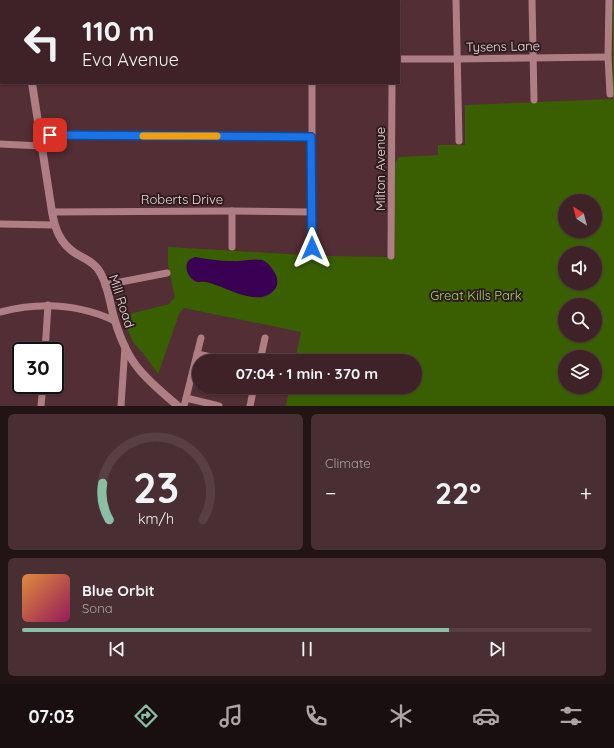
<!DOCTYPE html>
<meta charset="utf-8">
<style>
:root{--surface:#3e2227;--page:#492f33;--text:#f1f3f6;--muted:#ada4a7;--line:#573f44;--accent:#8abfa5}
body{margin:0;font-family:Quicksand,sans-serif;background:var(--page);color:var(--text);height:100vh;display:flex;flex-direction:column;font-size:15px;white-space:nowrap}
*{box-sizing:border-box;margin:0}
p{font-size:13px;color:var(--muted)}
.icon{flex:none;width:22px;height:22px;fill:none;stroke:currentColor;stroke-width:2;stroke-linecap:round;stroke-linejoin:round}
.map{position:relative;height:406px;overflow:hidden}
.sheet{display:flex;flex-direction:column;gap:8px;padding:8px;background:#221315;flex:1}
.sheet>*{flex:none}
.guide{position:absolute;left:0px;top:0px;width:400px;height:84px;box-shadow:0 1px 3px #0004,0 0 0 1px var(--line);background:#3e2227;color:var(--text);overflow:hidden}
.needle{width:26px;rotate:324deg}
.tools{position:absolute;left:558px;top:194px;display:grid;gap:8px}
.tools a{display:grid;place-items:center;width:44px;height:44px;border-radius:50%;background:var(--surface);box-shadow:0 1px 3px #0004,0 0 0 1px var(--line);font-size:20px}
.speed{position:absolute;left:12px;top:342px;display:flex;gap:8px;font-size:20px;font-weight:700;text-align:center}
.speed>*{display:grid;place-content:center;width:52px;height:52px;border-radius:50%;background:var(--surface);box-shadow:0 1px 3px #0004,0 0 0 1px var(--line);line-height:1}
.speed .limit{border:2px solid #111;border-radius:6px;background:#fff;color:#111}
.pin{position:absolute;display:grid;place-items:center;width:34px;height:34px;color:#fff;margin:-17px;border-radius:8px;box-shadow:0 2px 6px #0006}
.me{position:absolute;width:44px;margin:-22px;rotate:0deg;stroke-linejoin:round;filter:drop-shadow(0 0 3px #0008)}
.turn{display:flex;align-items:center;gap:14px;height:84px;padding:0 16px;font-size:18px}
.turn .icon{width:52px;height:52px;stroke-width:2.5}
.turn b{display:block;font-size:28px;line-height:34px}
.big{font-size:30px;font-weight:700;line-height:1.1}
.sheet .tile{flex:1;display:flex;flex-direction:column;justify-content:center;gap:6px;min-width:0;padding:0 14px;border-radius:6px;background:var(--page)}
.sheet .dial{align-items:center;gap:0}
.dial svg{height:104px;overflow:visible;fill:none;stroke:var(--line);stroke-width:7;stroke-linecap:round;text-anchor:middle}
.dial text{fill:var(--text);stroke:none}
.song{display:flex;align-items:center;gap:12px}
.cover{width:48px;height:48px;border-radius:6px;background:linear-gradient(135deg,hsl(30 70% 55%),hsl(330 70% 35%))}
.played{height:4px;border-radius:2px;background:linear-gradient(90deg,var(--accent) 75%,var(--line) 75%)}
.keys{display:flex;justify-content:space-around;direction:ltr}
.heat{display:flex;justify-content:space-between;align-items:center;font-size:22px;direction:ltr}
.sheet .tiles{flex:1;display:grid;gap:8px;grid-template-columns:1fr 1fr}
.tile:last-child{grid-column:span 2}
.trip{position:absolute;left:192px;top:354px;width:230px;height:40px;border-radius:20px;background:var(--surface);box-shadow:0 1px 3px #0004,0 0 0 1px var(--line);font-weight:700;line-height:40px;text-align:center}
.tabs{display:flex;height:64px;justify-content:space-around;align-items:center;background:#190e10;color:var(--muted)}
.tabs .icon{width:28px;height:28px}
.tabs .on{color:var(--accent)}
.tabs b{font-size:18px;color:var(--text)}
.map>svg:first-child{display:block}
.green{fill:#3a5f01;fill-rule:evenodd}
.water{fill:#390053}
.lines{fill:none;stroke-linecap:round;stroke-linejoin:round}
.minor{stroke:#ae7e84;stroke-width:7}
.tertiary{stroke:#ae7e84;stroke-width:8}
.route-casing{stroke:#114b97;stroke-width:10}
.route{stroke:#1a73e8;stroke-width:7}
.slow{stroke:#f59e0b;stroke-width:7}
.labels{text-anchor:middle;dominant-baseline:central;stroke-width:4;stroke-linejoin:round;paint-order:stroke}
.street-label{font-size:13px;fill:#f0d7da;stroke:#2e1c1e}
.park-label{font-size:13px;fill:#9dd860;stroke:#2e1c1e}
</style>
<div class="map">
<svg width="614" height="406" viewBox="0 0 614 406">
<rect width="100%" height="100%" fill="#532e34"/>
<!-- green -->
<g class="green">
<rect x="31" y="0" width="194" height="1"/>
<path d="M 614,1 L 614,406 L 286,406 L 290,387 L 415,387 L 415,361 L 295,361 L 301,332 L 184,308 L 179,314 L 177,320 L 158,374 L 146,357 L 133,342 L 122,316 L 169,304 L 173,299 L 175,298 L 168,265 L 168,247 L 322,256 L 395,257 L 395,163 L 399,157 L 438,155 L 438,145 L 465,145 L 465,105 L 613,99 L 613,6 ZM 565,201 L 595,201 L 595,231 L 565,231 ZM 565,253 L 595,253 L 595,283 L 565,283 ZM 565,305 L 595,305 L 595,335 L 565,335 ZM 565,357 L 595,357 L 595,387 L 565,387 Z"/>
</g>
<!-- water -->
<path class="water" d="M 195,257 C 207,259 219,261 231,261 C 241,262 252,258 262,260 C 268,262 273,269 276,275 C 278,280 278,285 275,289 C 259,310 224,285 206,282 C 200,281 198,284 192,279 C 187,275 184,265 189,260 C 190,259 193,258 195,257 Z"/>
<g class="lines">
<!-- minor -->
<g class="minor">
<path d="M 234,0 L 234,1"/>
<path d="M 310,0 L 310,1"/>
<path d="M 392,0 L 392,1"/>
<path d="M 456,0 L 459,141"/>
<path d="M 532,0 L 534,100"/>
<path d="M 609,0 L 608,57 L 610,94"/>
<path d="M 399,59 L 457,59 L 608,57"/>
<path d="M 40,135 L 311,137"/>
<path d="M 0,144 L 42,146"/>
<path d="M 52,212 L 232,211 L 311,212"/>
<path d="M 0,224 L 54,225"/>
<path d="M 232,247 L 232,211"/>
<path d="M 312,249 L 312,83"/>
<path d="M 391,256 L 392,83"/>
<path d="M 105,285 L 167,273"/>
<path d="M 0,312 C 39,302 79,304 115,321"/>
<path d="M 45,351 L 48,305"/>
<path d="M 197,354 L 231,361"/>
<path d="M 260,361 L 265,338"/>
<path d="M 186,398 L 219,406"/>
<path d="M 41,406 L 43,385"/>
<path d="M 121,406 L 125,346"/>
<path d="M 184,406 L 201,338"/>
<path d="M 250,406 L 254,387"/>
</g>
<!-- tertiary -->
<g class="tertiary">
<path d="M 20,0 L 21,1"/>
<path d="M 0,56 L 1,56"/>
<path d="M 32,83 L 52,212 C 55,229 60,243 75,253 C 85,259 96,263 101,274 C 109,288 110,306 115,321 C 120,337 127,355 138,368 C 149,382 164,394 178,406"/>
</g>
</g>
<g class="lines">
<defs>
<path id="route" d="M 50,135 L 311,137 L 312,248"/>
</defs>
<!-- route casing -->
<use href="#route" class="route-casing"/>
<!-- route -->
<use href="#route" class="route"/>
<!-- slow -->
<path class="slow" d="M 143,136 L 217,136"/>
</g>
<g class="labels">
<!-- street labels -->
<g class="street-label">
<text transform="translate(503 46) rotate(-1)">Tysens Lane</text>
<text transform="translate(380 169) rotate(-90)">Milton Avenue</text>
<text x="182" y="199">Roberts Drive</text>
<text transform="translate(122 301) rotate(72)">Mill Road</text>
</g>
<!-- park labels -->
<g class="park-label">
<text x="476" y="295">Great Kills Park</text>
</g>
</g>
</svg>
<div class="tools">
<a><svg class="needle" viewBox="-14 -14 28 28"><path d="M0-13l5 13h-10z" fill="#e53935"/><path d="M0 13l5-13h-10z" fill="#ada4a7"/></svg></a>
<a><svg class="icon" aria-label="sound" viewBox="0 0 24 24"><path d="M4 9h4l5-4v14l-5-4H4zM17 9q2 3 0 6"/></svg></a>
<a><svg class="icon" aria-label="search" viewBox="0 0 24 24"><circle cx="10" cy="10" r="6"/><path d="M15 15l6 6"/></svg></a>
<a><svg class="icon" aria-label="layers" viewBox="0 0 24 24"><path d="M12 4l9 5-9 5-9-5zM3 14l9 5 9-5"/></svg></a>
</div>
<div class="speed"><div class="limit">30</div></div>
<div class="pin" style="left:50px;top:135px;background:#d93025"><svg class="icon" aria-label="arrive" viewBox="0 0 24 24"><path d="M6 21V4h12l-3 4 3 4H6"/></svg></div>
<svg class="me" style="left:312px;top:248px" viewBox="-20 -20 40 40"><path d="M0-17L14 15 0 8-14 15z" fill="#1a73e8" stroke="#fff" stroke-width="4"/></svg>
<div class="trip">07:04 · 1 min · 370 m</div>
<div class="guide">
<div class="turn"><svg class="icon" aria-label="left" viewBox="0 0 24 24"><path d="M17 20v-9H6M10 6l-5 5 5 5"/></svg><div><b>110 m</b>Eva Avenue</div></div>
</div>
</div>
<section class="sheet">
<div class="tiles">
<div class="tile dial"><svg viewBox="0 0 100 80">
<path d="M14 69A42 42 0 1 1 86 69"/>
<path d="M14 69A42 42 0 0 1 9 41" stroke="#8abfa5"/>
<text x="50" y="56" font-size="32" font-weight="700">23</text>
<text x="50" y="72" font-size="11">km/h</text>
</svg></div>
<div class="tile"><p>Climate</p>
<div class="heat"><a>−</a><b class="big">22°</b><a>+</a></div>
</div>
<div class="tile">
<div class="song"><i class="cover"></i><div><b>Blue Orbit</b><p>Sona</p></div></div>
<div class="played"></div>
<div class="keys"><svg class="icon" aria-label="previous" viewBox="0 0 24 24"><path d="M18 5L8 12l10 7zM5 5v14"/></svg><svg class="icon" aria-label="pause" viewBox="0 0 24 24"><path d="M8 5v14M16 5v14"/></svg><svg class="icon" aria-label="next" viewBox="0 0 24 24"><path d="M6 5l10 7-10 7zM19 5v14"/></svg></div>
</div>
</div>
</section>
<nav class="tabs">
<b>07:03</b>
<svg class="icon on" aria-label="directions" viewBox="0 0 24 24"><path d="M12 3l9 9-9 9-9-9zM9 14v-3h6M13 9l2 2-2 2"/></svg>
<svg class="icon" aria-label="music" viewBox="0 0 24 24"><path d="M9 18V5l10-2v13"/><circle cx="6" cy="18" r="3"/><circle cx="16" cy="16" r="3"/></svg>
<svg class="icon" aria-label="phone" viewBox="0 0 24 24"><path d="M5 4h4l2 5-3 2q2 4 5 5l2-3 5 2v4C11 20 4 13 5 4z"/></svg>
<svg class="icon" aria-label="climate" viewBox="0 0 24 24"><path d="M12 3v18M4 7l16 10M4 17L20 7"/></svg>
<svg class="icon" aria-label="car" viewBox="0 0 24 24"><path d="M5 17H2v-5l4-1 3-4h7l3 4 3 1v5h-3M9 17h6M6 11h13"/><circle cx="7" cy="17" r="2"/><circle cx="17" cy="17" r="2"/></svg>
<svg class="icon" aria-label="filters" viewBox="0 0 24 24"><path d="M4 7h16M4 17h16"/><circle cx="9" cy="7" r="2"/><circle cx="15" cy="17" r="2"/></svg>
</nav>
